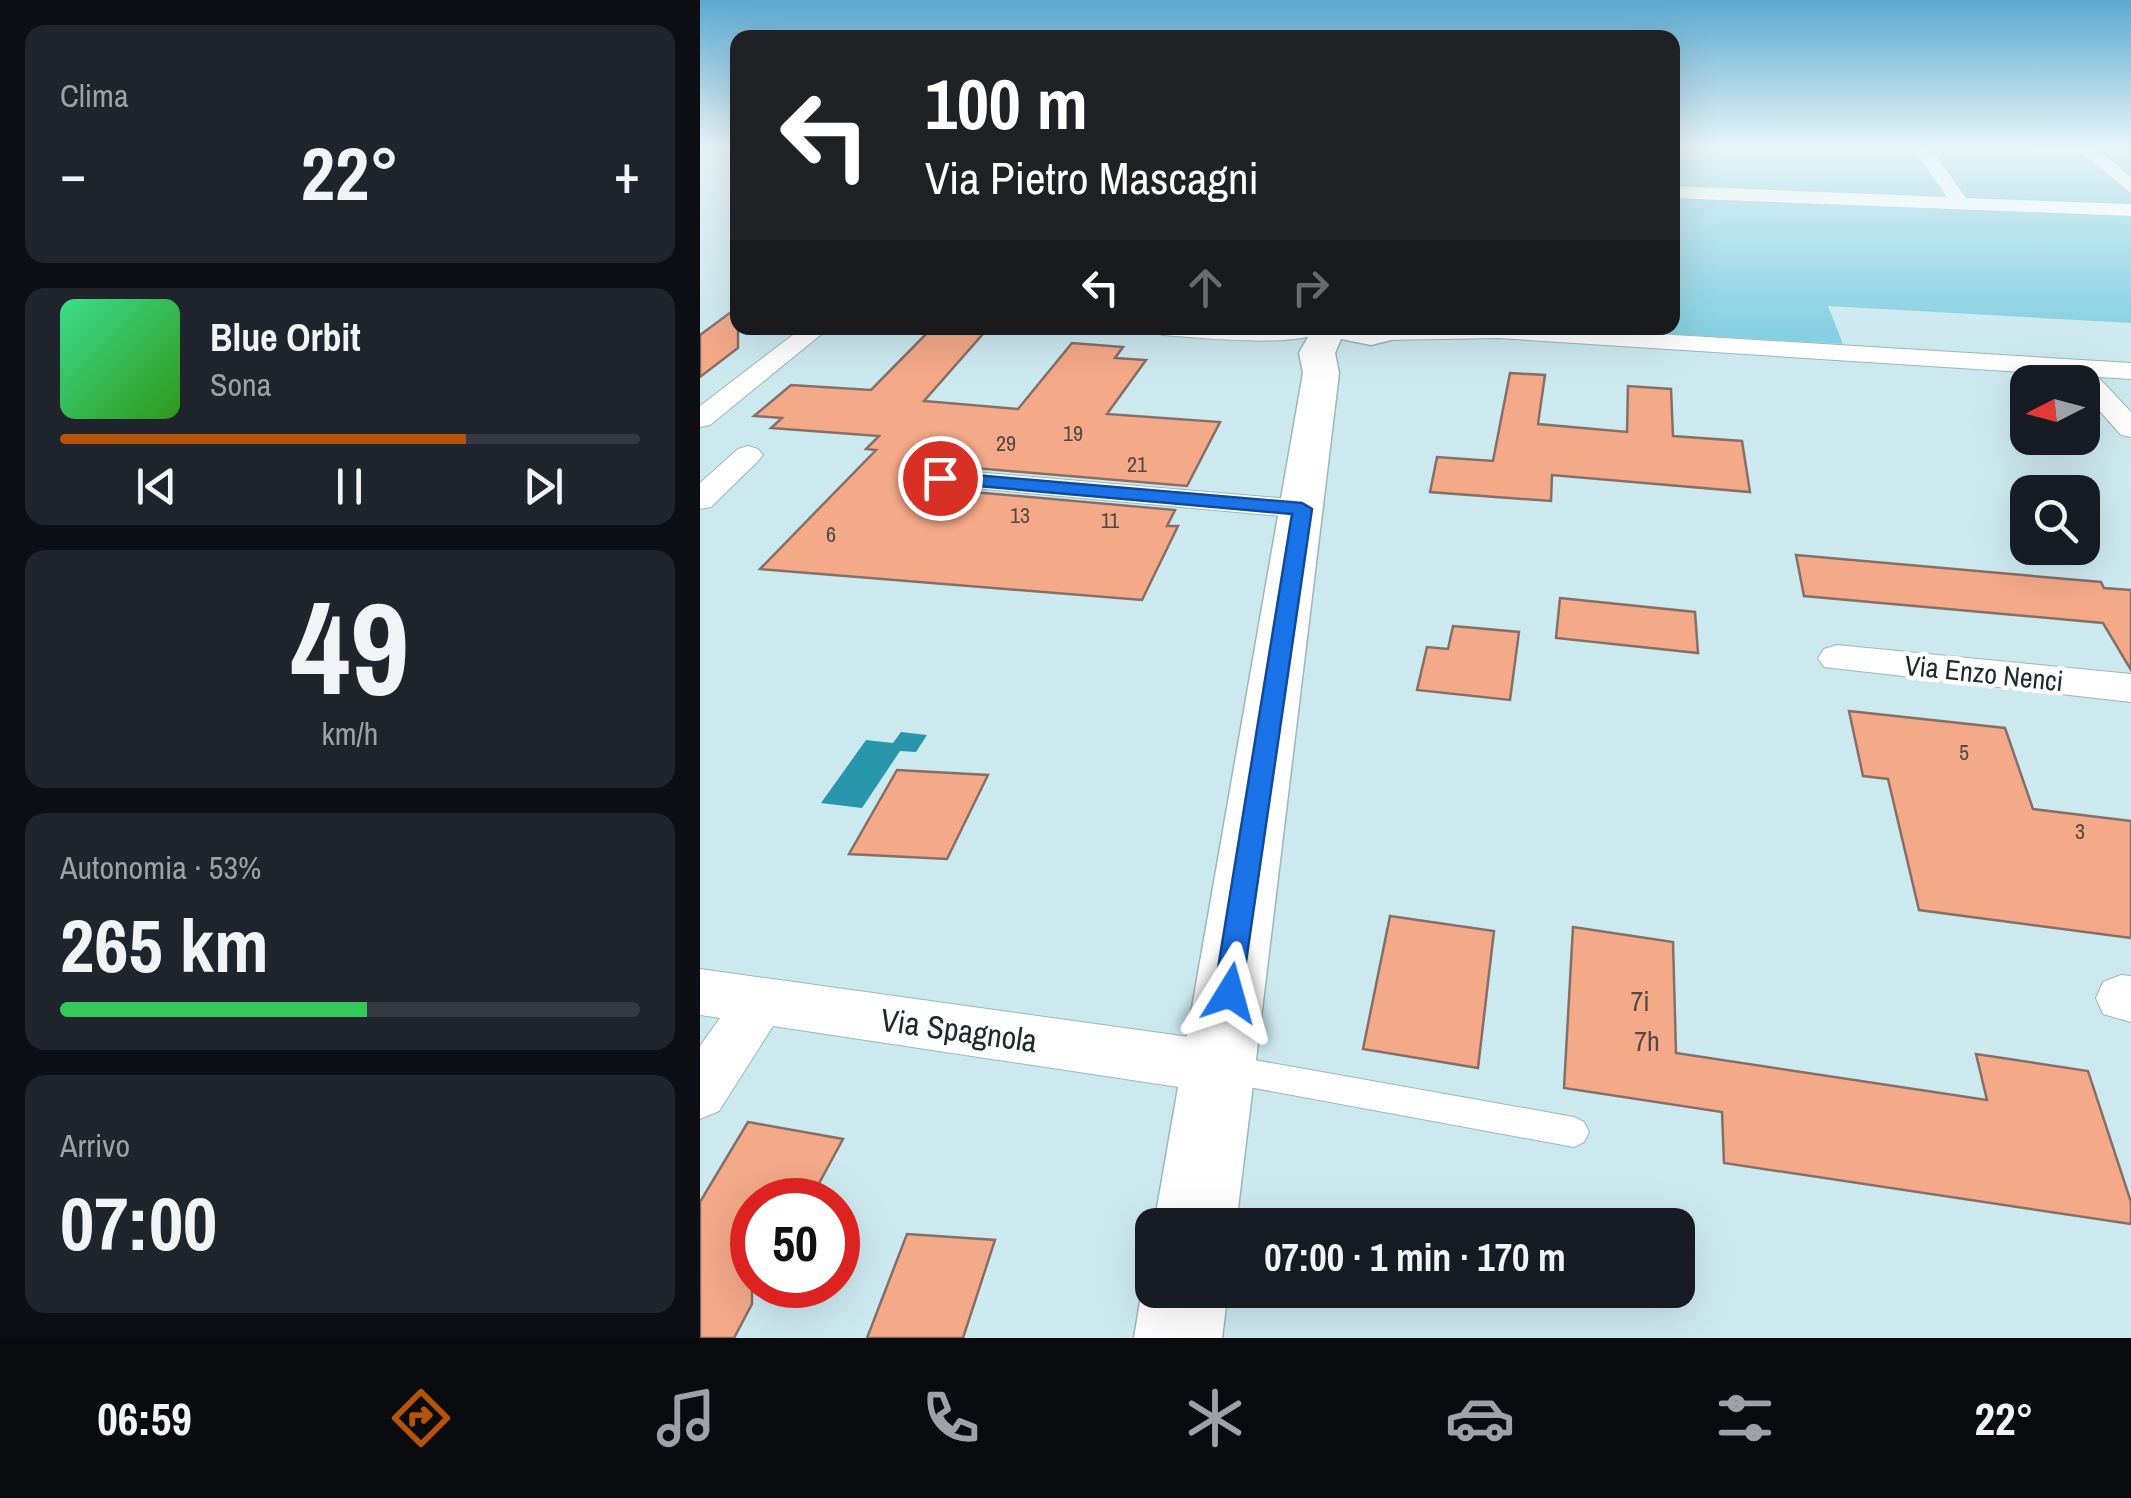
<!DOCTYPE html>
<html lang="it">
<meta charset="utf-8">
<style>
:root{--surface:#171b24;--page:#20242c;--text:#f1f3f6;--muted:#9ea1a6;--line:#363941;--accent:#b45309}
body{margin:0;font-family:"Archivo Narrow",sans-serif;background:var(--page);color:var(--text);height:100vh;display:flex;flex-direction:column;font-size:38px;white-space:nowrap}
*{box-sizing:border-box;margin:0}
p{font-size:32px;color:var(--muted)}
.icon{flex:none;width:55px;height:55px;fill:none;stroke:currentColor;stroke-width:2;stroke-linecap:round;stroke-linejoin:round}
.map{position:relative;flex:1;overflow:hidden}
.side{display:flex;flex-direction:column;gap:25px;padding:25px;background:#0d0f14;width:700px}
.side>*{flex:none}
.guide{position:absolute;left:30px;top:30px;width:950px;height:305px;border-radius:20px;box-shadow:0 10px 40px #0002;background:#202124;color:#fff;overflow:hidden}
.needle{width:65px;rotate:264deg}
.buttons{position:absolute;left:1310px;top:365px;display:grid;gap:20px}
.buttons a{display:grid;place-items:center;width:90px;height:90px;border-radius:20px;background:var(--surface);box-shadow:0 10px 40px #0002;font-size:50px}
.speed{position:absolute;left:30px;top:1178px;display:flex;gap:20px;font-size:50px;font-weight:700;text-align:center}
.speed>*{display:grid;place-content:center;width:130px;height:130px;border-radius:50%;background:var(--surface);box-shadow:0 10px 40px #0002;line-height:1}
.speed .limit{border:15px solid #d22;background:#fff;color:#111}
.pin{position:absolute;display:grid;place-items:center;width:85px;height:85px;color:#fff;margin:-42px;border:5px solid #fff;border-radius:50%;box-shadow:0 2px 10px #0007}
.me{position:absolute;width:110px;margin:-55px;rotate:8deg;stroke-linejoin:round;filter:drop-shadow(0 0 8px #0008)}
.turn{display:flex;align-items:center;gap:35px;height:210px;padding:0 30px;font-size:45px}
.turn .icon{width:130px;height:130px;stroke-width:2.5}
.turn b{display:block;font-size:70px;line-height:85px}
.lanes{display:flex;align-items:center;height:95px;padding:0 30px;background:#0003;justify-content:center;gap:50px;direction:ltr}
.lanes .off{opacity:.35}
.big{font-size:75px;font-weight:800;line-height:1.1}
.side .card{flex:1;display:flex;flex-direction:column;justify-content:center;gap:15px;min-width:0;padding:0 35px;border-radius:20px;background:var(--page)}
.side .dial{align-items:center;gap:0}
.dial b{font-size:130px;line-height:1}
.song{display:flex;align-items:center;gap:30px}
.cover{width:120px;height:120px;border-radius:15px;background:linear-gradient(135deg,hsl(150 70% 55%),hsl(110 70% 35%))}
.played{height:10px;border-radius:5px;background:linear-gradient(90deg,var(--accent) 70%,var(--line) 70%)}
.keys{display:flex;justify-content:space-around;direction:ltr}
.heat{display:flex;justify-content:space-between;align-items:center;font-size:55px;direction:ltr}
.charge{height:15px;border-radius:8px;background:linear-gradient(90deg,#34c759 53%,var(--line) 0)}
.trip{position:absolute;left:435px;top:1208px;width:560px;height:100px;border-radius:20px;background:var(--surface);box-shadow:0 10px 40px #0002;font-weight:800;line-height:100px;text-align:center}
.menu{display:flex;height:160px;justify-content:space-around;align-items:center;background:#090b0e;color:var(--muted)}
.menu .icon{width:70px;height:70px}
.menu .current{color:var(--accent)}
.menu b{font-size:45px;color:var(--text)}
main{display:flex;flex:1;min-height:0}
.map>svg:first-child{display:block}
.green{fill:#84cfe0}
.water{fill:#2896ab}
.building{fill:#f4a989;stroke:#856f66;stroke-width:2.5}
.lines{fill:none;stroke-linecap:round;stroke-linejoin:round}
.service-casing{stroke:#9bb6bd;stroke-width:2}
.minor-casing{stroke:#9bb6bd;stroke-width:2}
.secondary-casing{stroke:#9bb6bd;stroke-width:3}
.service{fill:#fff;fill-rule:evenodd}
.minor{fill:#fff;fill-rule:evenodd}
.secondary{fill:#fff;fill-rule:evenodd}
.route{fill:#1a73e8;stroke:#114b97;stroke-width:2.5}
.labels{text-anchor:middle;dominant-baseline:central;stroke-width:9;stroke-linejoin:round;paint-order:stroke}
.number-label{font-size:22px;fill:#544942}
.street-label{font-size:28px;fill:#1e292b;stroke:#fff}
.near-number-label{font-size:28px;fill:#544942}
.near-street-label{font-size:32px;fill:#1e292b;stroke:#fff}
</style>
<main>
<section class="side">
<div class="card"><p>Clima</p>
<div class="heat"><a>−</a><b class="big">22°</b><a>+</a></div>
</div>
<div class="card">
<div class="song"><i class="cover"></i><div><b>Blue Orbit</b><p>Sona</p></div></div>
<div class="played"></div>
<div class="keys"><svg class="icon" aria-label="previous" viewBox="0 0 24 24"><path d="M18 5L8 12l10 7zM5 5v14"/></svg><svg class="icon" aria-label="pause" viewBox="0 0 24 24"><path d="M8 5v14M16 5v14"/></svg><svg class="icon" aria-label="next" viewBox="0 0 24 24"><path d="M6 5l10 7-10 7zM19 5v14"/></svg></div>
</div>
<div class="card dial"><b>49</b><p>km/h</p></div>
<div class="card"><p>Autonomia · 53%</p><b class="big">265 km</b><div class="charge"></div></div>
<div class="card"><p>Arrivo</p><b class="big">07:00</b></div>
</section>
<div class="map">
<svg width="1431" height="1338" viewBox="0 0 1431 1338">
<rect width="100%" height="100%" fill="#cde9f0"/>
<!-- green -->
<path class="green" d="M 973,147 L 1431,147 L 1431,323 L 1128,306 L 1143,344 L 868,328 L 972,328 Z"/>
<!-- water -->
<path class="water" d="M 201,732 L 227,735 L 216,752 L 200,751 L 162,808 L 121,803 L 166,740 L 193,743 Z"/>
<!-- building -->
<g class="building">
<path d="M 38,307 L 38,348 L 0,377 L 0,335 Z"/>
<path d="M 228,332 L 283,334 L 224,401 L 318,409 L 372,343 L 423,347 L 415,358 L 446,360 L 407,414 L 520,422 L 487,486 L 240,465 L 228,468 L 222,476 L 229,488 L 475,510 L 467,526 L 478,526 L 442,600 L 60,569 L 176,450 L 166,449 L 179,436 L 71,428 L 82,418 L 54,416 L 91,385 L 171,390 Z"/>
<path d="M 810,373 L 845,375 L 838,424 L 927,432 L 928,386 L 971,389 L 973,436 L 1042,441 L 1050,492 L 852,475 L 851,501 L 730,492 L 737,457 L 793,461 Z"/>
<path d="M 1096,555 L 1401,582 L 1404,588 L 1431,590 L 1431,670 L 1403,623 L 1104,596 Z"/>
<path d="M 860,598 L 995,612 L 998,653 L 856,638 Z"/>
<path d="M 753,626 L 819,632 L 810,700 L 717,690 L 727,647 L 748,649 Z"/>
<path d="M 1149,711 L 1305,728 L 1333,809 L 1431,821 L 1431,938 L 1219,910 L 1188,779 L 1163,776 Z"/>
<path d="M 197,770 L 288,775 L 247,859 L 149,854 Z"/>
<path d="M 690,916 L 794,931 L 778,1068 L 663,1049 Z"/>
<path d="M 873,927 L 973,942 L 976,1053 L 1287,1100 L 1276,1054 L 1388,1071 L 1431,1202 L 1431,1224 L 1024,1163 L 1022,1112 L 864,1088 Z"/>
<path d="M 48,1122 L 143,1139 L 110,1200 L 52,1200 L 52,1304 L 34,1338 L 0,1338 L 0,1202 Z"/>
<path d="M 207,1234 L 295,1240 L 263,1338 L 167,1338 Z"/>
</g>
<g class="lines">
<defs>
<path id="service" d="M 532,1056 L 874,1117 L 884,1122 L 889,1132 L 884,1142 L 874,1147 L 532,1084 L 522,1080 L 518,1070 L 522,1060 Z"/>
<g id="minor">
<path d="M 1212,147 L 1230,147 L 1266,198 L 1431,204 L 1431,216 L 972,198 L 972,186 L 1247,197 Z"/>
<path d="M 1324,147 L 1396,147 L 1431,177 L 1431,193 L 1383,154 L 1333,152 Z"/>
<path d="M 102,328 L 129,328 L 10,425 L 0,427 L 0,406 Z"/>
<path d="M 450,328 L 627,328 C 607,350 494,337 462,335 Z"/>
<path d="M 678,328 L 860,328 L 1431,363 L 1431,379 L 1398,377 L 1431,412 L 1431,437 L 1421,435 L 1382,391 L 1382,382 L 1375,382 L 1368,375 L 799,338 L 686,340 L 674,333 Z"/>
<path d="M 48,446 L 58,449 L 63,455 L 58,461 L 11,507 L 0,509 L 0,483 L 38,449 Z"/>
<path d="M 240,469 L 602,500 L 613,502 L 618,509 L 613,516 L 602,518 L 229,484 L 225,478 L 229,472 Z"/>
<path d="M 1137,645 L 1431,674 L 1431,702 L 1124,667 L 1118,658 L 1124,649 Z"/>
<path d="M 0,969 L 518,1041 L 537,1049 L 544,1067 L 537,1085 L 518,1093 L 73,1026 L 19,1111 L 0,1119 L 0,1046 L 20,1018 L 0,1015 Z"/>
<path d="M 1421,975 L 1431,976 L 1431,1022 L 1403,1014 L 1396,998 L 1403,982 Z"/>
</g>
<g id="secondary">
<path d="M 613,328 L 716,328 L 711,335 L 671,345 L 641,339 L 635,353 L 639,373 L 536,1225 L 454,1225 L 603,373 L 599,353 Z"/>
<path d="M 452,1265 L 452,1290 L 528,1290 L 522,1338 L 434,1338 L 442,1290 Z"/>
</g>
</defs>
<!-- service casing -->
<use href="#service" class="service-casing"/>
<!-- minor casing -->
<use href="#minor" class="minor-casing"/>
<!-- secondary casing -->
<use href="#secondary" class="secondary-casing"/>
<!-- service -->
<use href="#service" class="service"/>
<!-- minor -->
<use href="#minor" class="minor"/>
<!-- secondary -->
<use href="#secondary" class="secondary"/>
</g>
<!-- sky -->
<linearGradient id="sky" x2="0" y2="1"><stop stop-color="#5ba8d0"/><stop offset="0.44" stop-color="#e8f5f8"/><stop offset="1" stop-color="#e8f5f8" stop-opacity="0"/></linearGradient>
<rect width="1431" height="334" fill="url(#sky)"/>
<!-- route -->
<path class="route" d="M 240,472 L 602,503 L 612,509 L 540,1003 L 530,1007 L 519,1003 L 514,993 L 592,514 L 233,482 L 233,474 Z"/>
<g class="labels">
<!-- number labels -->
<g class="number-label">
<text x="373" y="433">19</text>
<text x="306" y="443">29</text>
<text x="437" y="464">21</text>
<text x="320" y="515">13</text>
<text x="410" y="520">11</text>
<text x="131" y="534">6</text>
<text x="1264" y="752">5</text>
<text x="1380" y="831">3</text>
</g>
<!-- street labels -->
<g class="street-label">
<text transform="translate(1284 673) rotate(6)">Via Enzo Nenci</text>
</g>
<!-- near-number labels -->
<g class="near-number-label">
<text x="940" y="1001">7i</text>
<text x="947" y="1041">7h</text>
</g>
<!-- near-street labels -->
<g class="near-street-label">
<text transform="translate(259 1030) rotate(8)">Via Spagnola</text>
</g>
</g>
</svg>
<div class="buttons">
<a><svg class="needle" viewBox="-14 -14 28 28"><path d="M0-13l5 13h-10z" fill="#e53935"/><path d="M0 13l5-13h-10z" fill="#9ea1a6"/></svg></a>
<a><svg class="icon" aria-label="search" viewBox="0 0 24 24"><circle cx="10" cy="10" r="6"/><path d="M15 15l6 6"/></svg></a>
</div>
<div class="speed"><div class="limit">50</div></div>
<div class="pin" style="left:240px;top:478px;background:#d93025"><svg class="icon" aria-label="arrive" viewBox="0 0 24 24"><path d="M6 21V4h12l-3 4 3 4H6"/></svg></div>
<svg class="me" style="left:530px;top:993px" viewBox="-20 -20 40 40"><path d="M0-17L14 15 0 8-14 15z" fill="#1a73e8" stroke="#fff" stroke-width="4"/></svg>
<div class="trip">07:00 · 1 min · 170 m</div>
<div class="guide">
<div class="turn"><svg class="icon" aria-label="left" viewBox="0 0 24 24"><path d="M17 20v-9H6M10 6l-5 5 5 5"/></svg><div><b>100 m</b>Via Pietro Mascagni</div></div>
<div class="lanes"><svg class="icon" aria-label="left" viewBox="0 0 24 24"><path d="M17 20v-9H6M10 6l-5 5 5 5"/></svg><svg class="icon off" aria-label="ahead" viewBox="0 0 24 24"><path d="M12 20V5M6 11l6-6 6 6"/></svg><svg class="icon off" aria-label="right" viewBox="0 0 24 24"><path d="M7 20v-9h11M14 6l5 5-5 5"/></svg></div>
</div>
</div>
</main>
<nav class="menu">
<b>06:59</b>
<svg class="icon current" aria-label="directions" viewBox="0 0 24 24"><path d="M12 3l9 9-9 9-9-9zM9 14v-3h6M13 9l2 2-2 2"/></svg>
<svg class="icon" aria-label="music" viewBox="0 0 24 24"><path d="M9 18V5l10-2v13"/><circle cx="6" cy="18" r="3"/><circle cx="16" cy="16" r="3"/></svg>
<svg class="icon" aria-label="phone" viewBox="0 0 24 24"><path d="M5 4h4l2 5-3 2q2 4 5 5l2-3 5 2v4C11 20 4 13 5 4z"/></svg>
<svg class="icon" aria-label="climate" viewBox="0 0 24 24"><path d="M12 3v18M4 7l16 10M4 17L20 7"/></svg>
<svg class="icon" aria-label="car" viewBox="0 0 24 24"><path d="M5 17H2v-5l4-1 3-4h7l3 4 3 1v5h-3M9 17h6M6 11h13"/><circle cx="7" cy="17" r="2"/><circle cx="17" cy="17" r="2"/></svg>
<svg class="icon" aria-label="filters" viewBox="0 0 24 24"><path d="M4 7h16M4 17h16"/><circle cx="9" cy="7" r="2"/><circle cx="15" cy="17" r="2"/></svg>
<b>22°</b>
</nav>
